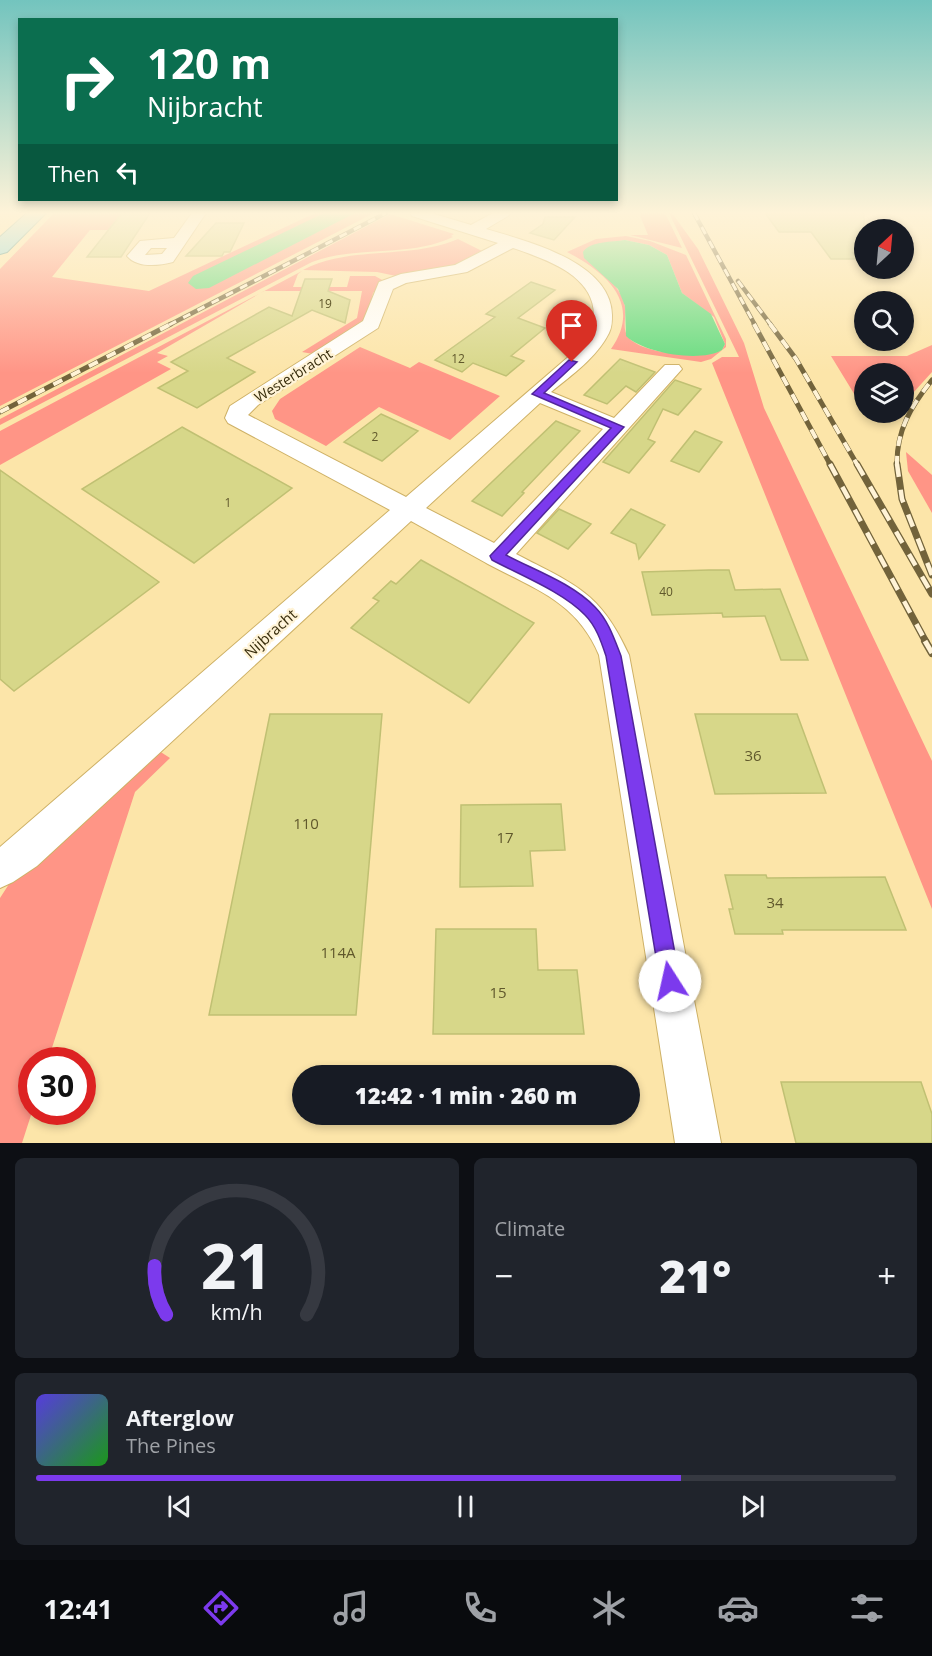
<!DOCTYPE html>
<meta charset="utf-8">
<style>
:root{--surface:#171b24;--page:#20242c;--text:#f1f3f6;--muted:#9ea1a6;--line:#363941;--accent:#7c3aed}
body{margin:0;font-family:"Open Sans",sans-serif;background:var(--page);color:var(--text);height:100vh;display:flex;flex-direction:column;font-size:22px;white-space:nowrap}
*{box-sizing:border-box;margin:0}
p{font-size:20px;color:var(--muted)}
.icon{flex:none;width:33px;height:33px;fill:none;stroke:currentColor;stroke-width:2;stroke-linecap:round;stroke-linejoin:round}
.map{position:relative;height:1143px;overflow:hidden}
.panel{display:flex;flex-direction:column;gap:15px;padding:15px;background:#0d0f14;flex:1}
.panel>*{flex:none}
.banner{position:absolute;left:18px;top:18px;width:600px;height:183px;border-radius:0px;box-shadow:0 3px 9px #0003;background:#0b6e4f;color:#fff;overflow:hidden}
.needle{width:39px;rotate:26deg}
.controls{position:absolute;left:854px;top:219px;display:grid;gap:12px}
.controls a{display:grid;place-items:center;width:60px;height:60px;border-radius:50%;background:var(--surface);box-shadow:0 3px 9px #0003;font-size:30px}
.speed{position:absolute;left:18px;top:1047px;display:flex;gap:12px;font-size:30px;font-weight:700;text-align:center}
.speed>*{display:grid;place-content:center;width:78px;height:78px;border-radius:50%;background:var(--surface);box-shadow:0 3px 9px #0003;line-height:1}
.speed .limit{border:9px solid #d22;background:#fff;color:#111}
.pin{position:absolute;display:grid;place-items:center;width:51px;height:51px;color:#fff;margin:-62px -26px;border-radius:50% 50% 50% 0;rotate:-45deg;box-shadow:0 0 6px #0007}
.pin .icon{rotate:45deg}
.me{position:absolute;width:66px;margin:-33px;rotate:350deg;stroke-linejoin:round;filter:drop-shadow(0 0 4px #0008)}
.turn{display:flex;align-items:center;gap:21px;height:126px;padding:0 30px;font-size:27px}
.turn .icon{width:78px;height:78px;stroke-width:2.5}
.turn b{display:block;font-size:42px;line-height:51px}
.then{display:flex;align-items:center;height:57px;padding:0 30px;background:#0003;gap:12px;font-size:22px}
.big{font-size:45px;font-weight:800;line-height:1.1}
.panel .tile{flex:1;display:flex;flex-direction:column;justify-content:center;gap:9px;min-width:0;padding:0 21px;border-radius:9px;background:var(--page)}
.panel .dial{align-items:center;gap:0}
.dial svg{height:156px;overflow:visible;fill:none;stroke:var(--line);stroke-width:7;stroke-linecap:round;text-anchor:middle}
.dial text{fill:var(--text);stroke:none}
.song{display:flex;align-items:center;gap:18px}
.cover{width:72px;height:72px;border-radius:9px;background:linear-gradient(135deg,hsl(250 70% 55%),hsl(120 70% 35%))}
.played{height:6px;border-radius:3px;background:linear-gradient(90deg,var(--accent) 75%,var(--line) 75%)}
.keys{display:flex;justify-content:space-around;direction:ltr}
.heat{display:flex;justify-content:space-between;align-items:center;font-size:33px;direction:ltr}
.panel .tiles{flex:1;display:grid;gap:15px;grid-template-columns:1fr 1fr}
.tile:last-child{grid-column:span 2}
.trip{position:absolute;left:292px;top:1065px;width:348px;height:60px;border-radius:30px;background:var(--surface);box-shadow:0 3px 9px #0003;font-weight:800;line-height:60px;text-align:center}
.menu{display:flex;height:96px;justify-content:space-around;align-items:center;background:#090b0e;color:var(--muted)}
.menu .icon{width:42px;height:42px}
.menu .on{color:var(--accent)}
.menu b{font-size:27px;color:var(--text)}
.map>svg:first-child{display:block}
.green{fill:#ff9586;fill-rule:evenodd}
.water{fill:#63db7e}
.building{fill:#d7d789;stroke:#c0c073;stroke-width:1.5}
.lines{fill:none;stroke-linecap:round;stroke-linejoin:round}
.minor-casing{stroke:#ceb166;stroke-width:2}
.major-casing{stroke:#31898a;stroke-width:2}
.minor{fill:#fff;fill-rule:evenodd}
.major{fill:#81d6e1;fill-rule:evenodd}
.rail-far3-casing{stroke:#72633b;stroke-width:4.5}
.rail-far2-casing{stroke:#72633b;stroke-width:5}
.rail-far1-casing{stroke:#72633b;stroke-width:7}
.rail-casing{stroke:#72633b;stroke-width:8}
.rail-far3{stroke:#fff3d6;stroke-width:3;stroke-dasharray:8;stroke-linecap:butt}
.rail-far2{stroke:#fff3d6;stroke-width:4;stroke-dasharray:10;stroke-linecap:butt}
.rail-far1{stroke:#fff3d6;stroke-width:4.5;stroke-dasharray:13;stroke-linecap:butt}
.rail{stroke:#fff3d6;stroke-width:5;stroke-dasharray:16;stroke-linecap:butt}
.route{fill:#7c3aed;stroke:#51269a;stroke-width:1.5}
.labels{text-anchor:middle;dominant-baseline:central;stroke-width:4.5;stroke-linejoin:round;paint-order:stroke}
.number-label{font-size:12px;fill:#60582c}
.far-street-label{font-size:14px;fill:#382d0d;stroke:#fff3d6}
.street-label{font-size:15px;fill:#382d0d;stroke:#fff3d6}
.near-number-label{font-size:15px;fill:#60582c}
</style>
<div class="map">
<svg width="932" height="1143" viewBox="0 0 932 1143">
<rect width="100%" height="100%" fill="#fce5a9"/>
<!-- green -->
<g class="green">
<path d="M 54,213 L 122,213 L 108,230 L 90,230 L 52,277 L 149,291 L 315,213 L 374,213 L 0,406 L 0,269 Z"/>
<path d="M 639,213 L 665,213 L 682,248 L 630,235 L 648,235 Z"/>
<path d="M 669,213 L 672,213 L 698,249 L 744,343 L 764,408 L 932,761 L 932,909 L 712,363 L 722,357 L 739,357 Z"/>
<path d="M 390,214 L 454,234 L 451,236 L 453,237 C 409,258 357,245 312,262 L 0,425 L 0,419 Z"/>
<path d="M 626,236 L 650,241 L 686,255 L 726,339 L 726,347 L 711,359 L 701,362 L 611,349 C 643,304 606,272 567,252 L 596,239 ZM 625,240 L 649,245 L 667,255 L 682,293 L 714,317 L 725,344 L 722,350 C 704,360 643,354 629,338 C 621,329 627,317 625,306 C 620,284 601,272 585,258 L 594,245 Z"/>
<path d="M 458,239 L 484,252 L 453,267 L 396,276 L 377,272 L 303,270 C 350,245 409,260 458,239 Z"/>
<path d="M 302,271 L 298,274 L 293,287 L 347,287 L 350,276 L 375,276 L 384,281 L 373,293 L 368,318 L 313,354 L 302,352 L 357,318 L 362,291 L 264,291 L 157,353 L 168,356 L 157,362 L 171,369 L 0,465 L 0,431 Z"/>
<path d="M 932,345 L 932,372 L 903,404 L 903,374 L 864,374 L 864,410 L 831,356 L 907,356 Z"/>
<path d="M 360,347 L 410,368 L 419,362 L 500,396 L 450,440 L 379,407 L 326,446 L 275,419 L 272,411 L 280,399 Z"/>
<path d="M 906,452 L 932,475 L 932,513 L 908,471 Z"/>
<path d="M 156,749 L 170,758 L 135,792 L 48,1060 L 32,1060 L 32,1112 L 22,1143 L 0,1143 L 0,898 L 11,881 Z"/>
</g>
<!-- water -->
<g class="water">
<path d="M 324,213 L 355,213 L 209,288 L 196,289 L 188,283 L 193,276 Z"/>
<path d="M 625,240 L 649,245 L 667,255 L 682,293 L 711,314 L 725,344 L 722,350 C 700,363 644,353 626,336 L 625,306 L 618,289 L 584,258 L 583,252 C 590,241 612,242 625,240 Z"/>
</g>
<!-- building -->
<g class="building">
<path d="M 122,213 L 150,213 L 121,257 L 87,257 Z"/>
<path d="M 765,213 L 864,213 L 864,253 L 853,253 L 858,259 L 831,259 L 811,232 L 779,232 Z"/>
<path d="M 545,217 L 575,217 L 554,240 L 530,233 L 543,224 Z"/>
<path d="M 216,223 L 244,223 L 230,252 L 224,252 L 222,256 L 186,256 Z"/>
<path d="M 305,279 L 332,279 L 328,291 L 350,300 L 345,323 L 312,310 L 227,358 L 255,372 L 197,408 L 158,388 L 188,371 L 171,362 L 269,307 L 292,316 Z"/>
<path d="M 531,282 L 555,290 L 518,318 L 545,328 L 511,356 L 524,361 L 506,376 L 473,363 L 462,372 L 435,360 L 495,317 L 486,314 Z"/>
<path d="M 620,359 L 655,372 L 636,392 L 626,386 L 607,404 L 584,395 Z"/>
<path d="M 675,380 L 701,389 L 678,415 L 663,409 L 648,439 L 655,442 L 629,473 L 603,462 Z"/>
<path d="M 381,414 L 418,431 L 382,461 L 344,442 Z"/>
<path d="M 556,421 L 580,431 L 522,492 L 524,493 L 502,516 L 472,501 Z"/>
<path d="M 182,427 L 292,488 L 194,563 L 82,489 Z"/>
<path d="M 695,431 L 722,442 L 699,472 L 671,461 Z"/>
<path d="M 0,470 L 159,582 L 14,691 L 0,679 Z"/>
<path d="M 559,509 L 591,524 L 568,549 L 537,533 Z"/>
<path d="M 631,509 L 665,525 L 639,559 L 636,544 L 611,533 Z"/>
<path d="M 421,560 L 534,623 L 469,703 L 351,628 L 379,601 L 373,598 L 391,581 L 396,584 Z"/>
<path d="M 709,570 L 729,570 L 735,590 L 780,589 L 808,660 L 781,660 L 765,616 L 723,617 L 722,613 L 652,615 L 642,572 Z"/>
<path d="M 270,714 L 382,714 L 356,1015 L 209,1015 Z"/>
<path d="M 695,714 L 797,714 L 826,793 L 715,794 Z"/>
<path d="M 561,804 L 565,850 L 530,851 L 533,886 L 460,887 L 461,805 Z"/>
<path d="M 725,875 L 766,875 L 767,878 L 885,877 L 906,930 L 782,930 L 783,934 L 735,934 L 729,909 L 733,909 Z"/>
<path d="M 436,929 L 536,929 L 538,970 L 577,970 L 584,1034 L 433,1034 Z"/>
<path d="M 781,1082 L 921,1082 L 932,1114 L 932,1143 L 796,1143 Z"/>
</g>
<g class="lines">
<defs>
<g id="minor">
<path d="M 192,213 L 206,213 L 173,262 C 158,266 137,268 127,256 L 140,241 L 174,238 ZM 151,248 L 167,248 L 162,254 L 145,255 Z"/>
<path d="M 410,213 L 431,213 L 471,225 L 493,213 L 510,213 L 508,216 L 486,229 C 527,241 611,262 612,315 C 612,321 612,327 609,333 C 597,357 572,375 551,392 L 614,418 L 665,365 L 679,365 L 682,369 L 516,554 C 575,585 600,591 629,655 L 721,1143 L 675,1143 L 599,655 C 577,602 535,589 488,564 C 462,550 437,535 411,521 L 37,866 L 13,882 L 0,888 L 0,847 L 390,510 L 228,423 L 225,418 L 230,406 L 244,397 L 363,321 L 379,282 L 401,274 L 455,265 L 498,243 L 412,216 ZM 513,248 C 545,259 594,275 594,315 C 594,322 593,327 590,334 C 585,343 575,351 567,358 L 406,497 L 248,415 L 258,405 L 378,328 L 393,289 L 406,283 L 467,272 ZM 540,403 L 603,429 L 494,543 L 426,508 Z"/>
</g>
<path id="major" d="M 27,213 L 46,213 L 7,252 L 0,254 L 0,237 Z"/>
</defs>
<!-- minor casing -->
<use href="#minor" class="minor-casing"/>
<!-- major casing -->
<use href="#major" class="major-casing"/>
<!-- minor -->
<use href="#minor" class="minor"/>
<!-- major -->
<use href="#major" class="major"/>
<defs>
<g id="rail-far3">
<path d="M 694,213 L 755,325"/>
<path d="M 738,281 L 771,325"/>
<path d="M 169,325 L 386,213"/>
</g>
<g id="rail-far2">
<path d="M 754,324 L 831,466"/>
<path d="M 770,324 L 796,359 L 858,466"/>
<path d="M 0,412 L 171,324"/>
<path d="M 897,466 C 896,431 911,406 932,380"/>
</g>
<g id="rail-far1">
<path d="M 830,464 L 926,642"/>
<path d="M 857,464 L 932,594"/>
<path d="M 897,464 L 902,499 L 932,575"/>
</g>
<path id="rail" d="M 925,641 L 932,653"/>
</defs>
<!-- rail-far3 casing -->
<use href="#rail-far3" class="rail-far3-casing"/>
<!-- rail-far2 casing -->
<use href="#rail-far2" class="rail-far2-casing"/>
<!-- rail-far1 casing -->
<use href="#rail-far1" class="rail-far1-casing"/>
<!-- rail casing -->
<use href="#rail" class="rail-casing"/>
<!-- rail-far3 -->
<use href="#rail-far3" class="rail-far3"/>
<!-- rail-far2 -->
<use href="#rail-far2" class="rail-far2"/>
<!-- rail-far1 -->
<use href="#rail-far1" class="rail-far1"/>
<!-- rail -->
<use href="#rail" class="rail"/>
</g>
<!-- sky -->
<linearGradient id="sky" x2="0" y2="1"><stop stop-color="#73c4be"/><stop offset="0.57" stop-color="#fef3d8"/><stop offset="1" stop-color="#fef3d8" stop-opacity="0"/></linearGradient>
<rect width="932" height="373" fill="url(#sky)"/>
<!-- route -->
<path class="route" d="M 569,360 L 577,362 L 544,393 L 624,427 L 506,555 C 534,570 572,583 595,607 C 608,620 614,638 621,656 L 680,981 L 677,988 L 670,991 L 663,988 L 660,981 L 606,656 C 601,641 596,626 585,615 C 563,592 520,575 492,560 L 490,556 L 611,428 L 532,394 Z"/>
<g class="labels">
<!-- number labels -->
<g class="number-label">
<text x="325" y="303">19</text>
<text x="458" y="358">12</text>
<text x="375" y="436">2</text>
<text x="228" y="502">1</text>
<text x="666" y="591">40</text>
</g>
<!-- far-street labels -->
<g class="far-street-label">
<text transform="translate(293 375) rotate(-32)">Westerbracht</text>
</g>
<!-- street labels -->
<g class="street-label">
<text transform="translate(270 633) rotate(-42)">Nijbracht</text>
</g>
<!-- near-number labels -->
<g class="near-number-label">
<text x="753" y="755">36</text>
<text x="306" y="823">110</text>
<text x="505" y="837">17</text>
<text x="775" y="902">34</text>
<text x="338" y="952">114A</text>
<text x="498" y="992">15</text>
</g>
</g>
</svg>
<div class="controls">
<a><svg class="needle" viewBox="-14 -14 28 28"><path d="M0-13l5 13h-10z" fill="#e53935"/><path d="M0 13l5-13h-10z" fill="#9ea1a6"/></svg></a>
<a><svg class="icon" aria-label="search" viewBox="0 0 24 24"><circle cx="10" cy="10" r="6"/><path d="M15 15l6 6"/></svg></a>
<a><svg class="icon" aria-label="layers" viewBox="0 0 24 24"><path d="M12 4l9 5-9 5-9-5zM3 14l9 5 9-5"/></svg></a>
</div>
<div class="speed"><div class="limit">30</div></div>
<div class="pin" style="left:572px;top:362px;background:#d93025"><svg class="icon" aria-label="arrive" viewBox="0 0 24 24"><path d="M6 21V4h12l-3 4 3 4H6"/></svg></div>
<svg class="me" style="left:670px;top:981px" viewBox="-20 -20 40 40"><circle r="19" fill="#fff"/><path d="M0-13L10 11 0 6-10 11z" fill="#7c3aed"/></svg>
<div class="trip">12:42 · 1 min · 260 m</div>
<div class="banner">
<div class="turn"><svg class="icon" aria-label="right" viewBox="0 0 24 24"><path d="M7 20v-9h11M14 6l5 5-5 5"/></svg><div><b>120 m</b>Nijbracht</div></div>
<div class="then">Then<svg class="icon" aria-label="left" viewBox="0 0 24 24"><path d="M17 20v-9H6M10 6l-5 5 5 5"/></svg></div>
</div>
</div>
<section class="panel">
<div class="tiles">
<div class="tile dial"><svg viewBox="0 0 100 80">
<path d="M14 69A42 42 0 1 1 86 69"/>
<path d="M14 69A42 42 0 0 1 8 44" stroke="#7c3aed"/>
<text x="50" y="56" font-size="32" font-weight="700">21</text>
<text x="50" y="72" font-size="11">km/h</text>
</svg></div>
<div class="tile"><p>Climate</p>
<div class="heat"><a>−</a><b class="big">21°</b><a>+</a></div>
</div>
<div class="tile">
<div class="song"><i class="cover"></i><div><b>Afterglow</b><p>The Pines</p></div></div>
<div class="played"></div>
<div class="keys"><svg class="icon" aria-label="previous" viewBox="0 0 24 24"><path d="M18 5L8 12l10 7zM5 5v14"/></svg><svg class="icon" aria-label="pause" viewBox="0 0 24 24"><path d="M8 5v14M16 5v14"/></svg><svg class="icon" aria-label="next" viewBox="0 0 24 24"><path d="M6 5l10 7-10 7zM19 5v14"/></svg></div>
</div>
</div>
</section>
<nav class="menu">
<b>12:41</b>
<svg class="icon on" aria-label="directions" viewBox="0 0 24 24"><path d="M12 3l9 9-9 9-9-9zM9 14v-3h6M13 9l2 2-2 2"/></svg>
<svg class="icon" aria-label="music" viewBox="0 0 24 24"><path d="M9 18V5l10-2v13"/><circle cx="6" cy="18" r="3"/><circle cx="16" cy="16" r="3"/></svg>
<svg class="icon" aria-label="phone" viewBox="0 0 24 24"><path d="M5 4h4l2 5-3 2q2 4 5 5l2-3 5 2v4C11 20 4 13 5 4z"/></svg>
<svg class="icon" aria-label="climate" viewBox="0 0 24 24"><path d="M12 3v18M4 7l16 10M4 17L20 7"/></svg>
<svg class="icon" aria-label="car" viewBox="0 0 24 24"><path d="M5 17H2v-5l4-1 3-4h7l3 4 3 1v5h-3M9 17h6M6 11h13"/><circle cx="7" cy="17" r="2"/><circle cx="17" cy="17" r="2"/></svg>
<svg class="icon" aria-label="filters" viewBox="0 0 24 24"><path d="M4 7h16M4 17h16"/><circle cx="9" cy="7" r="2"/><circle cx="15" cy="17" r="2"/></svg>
</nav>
